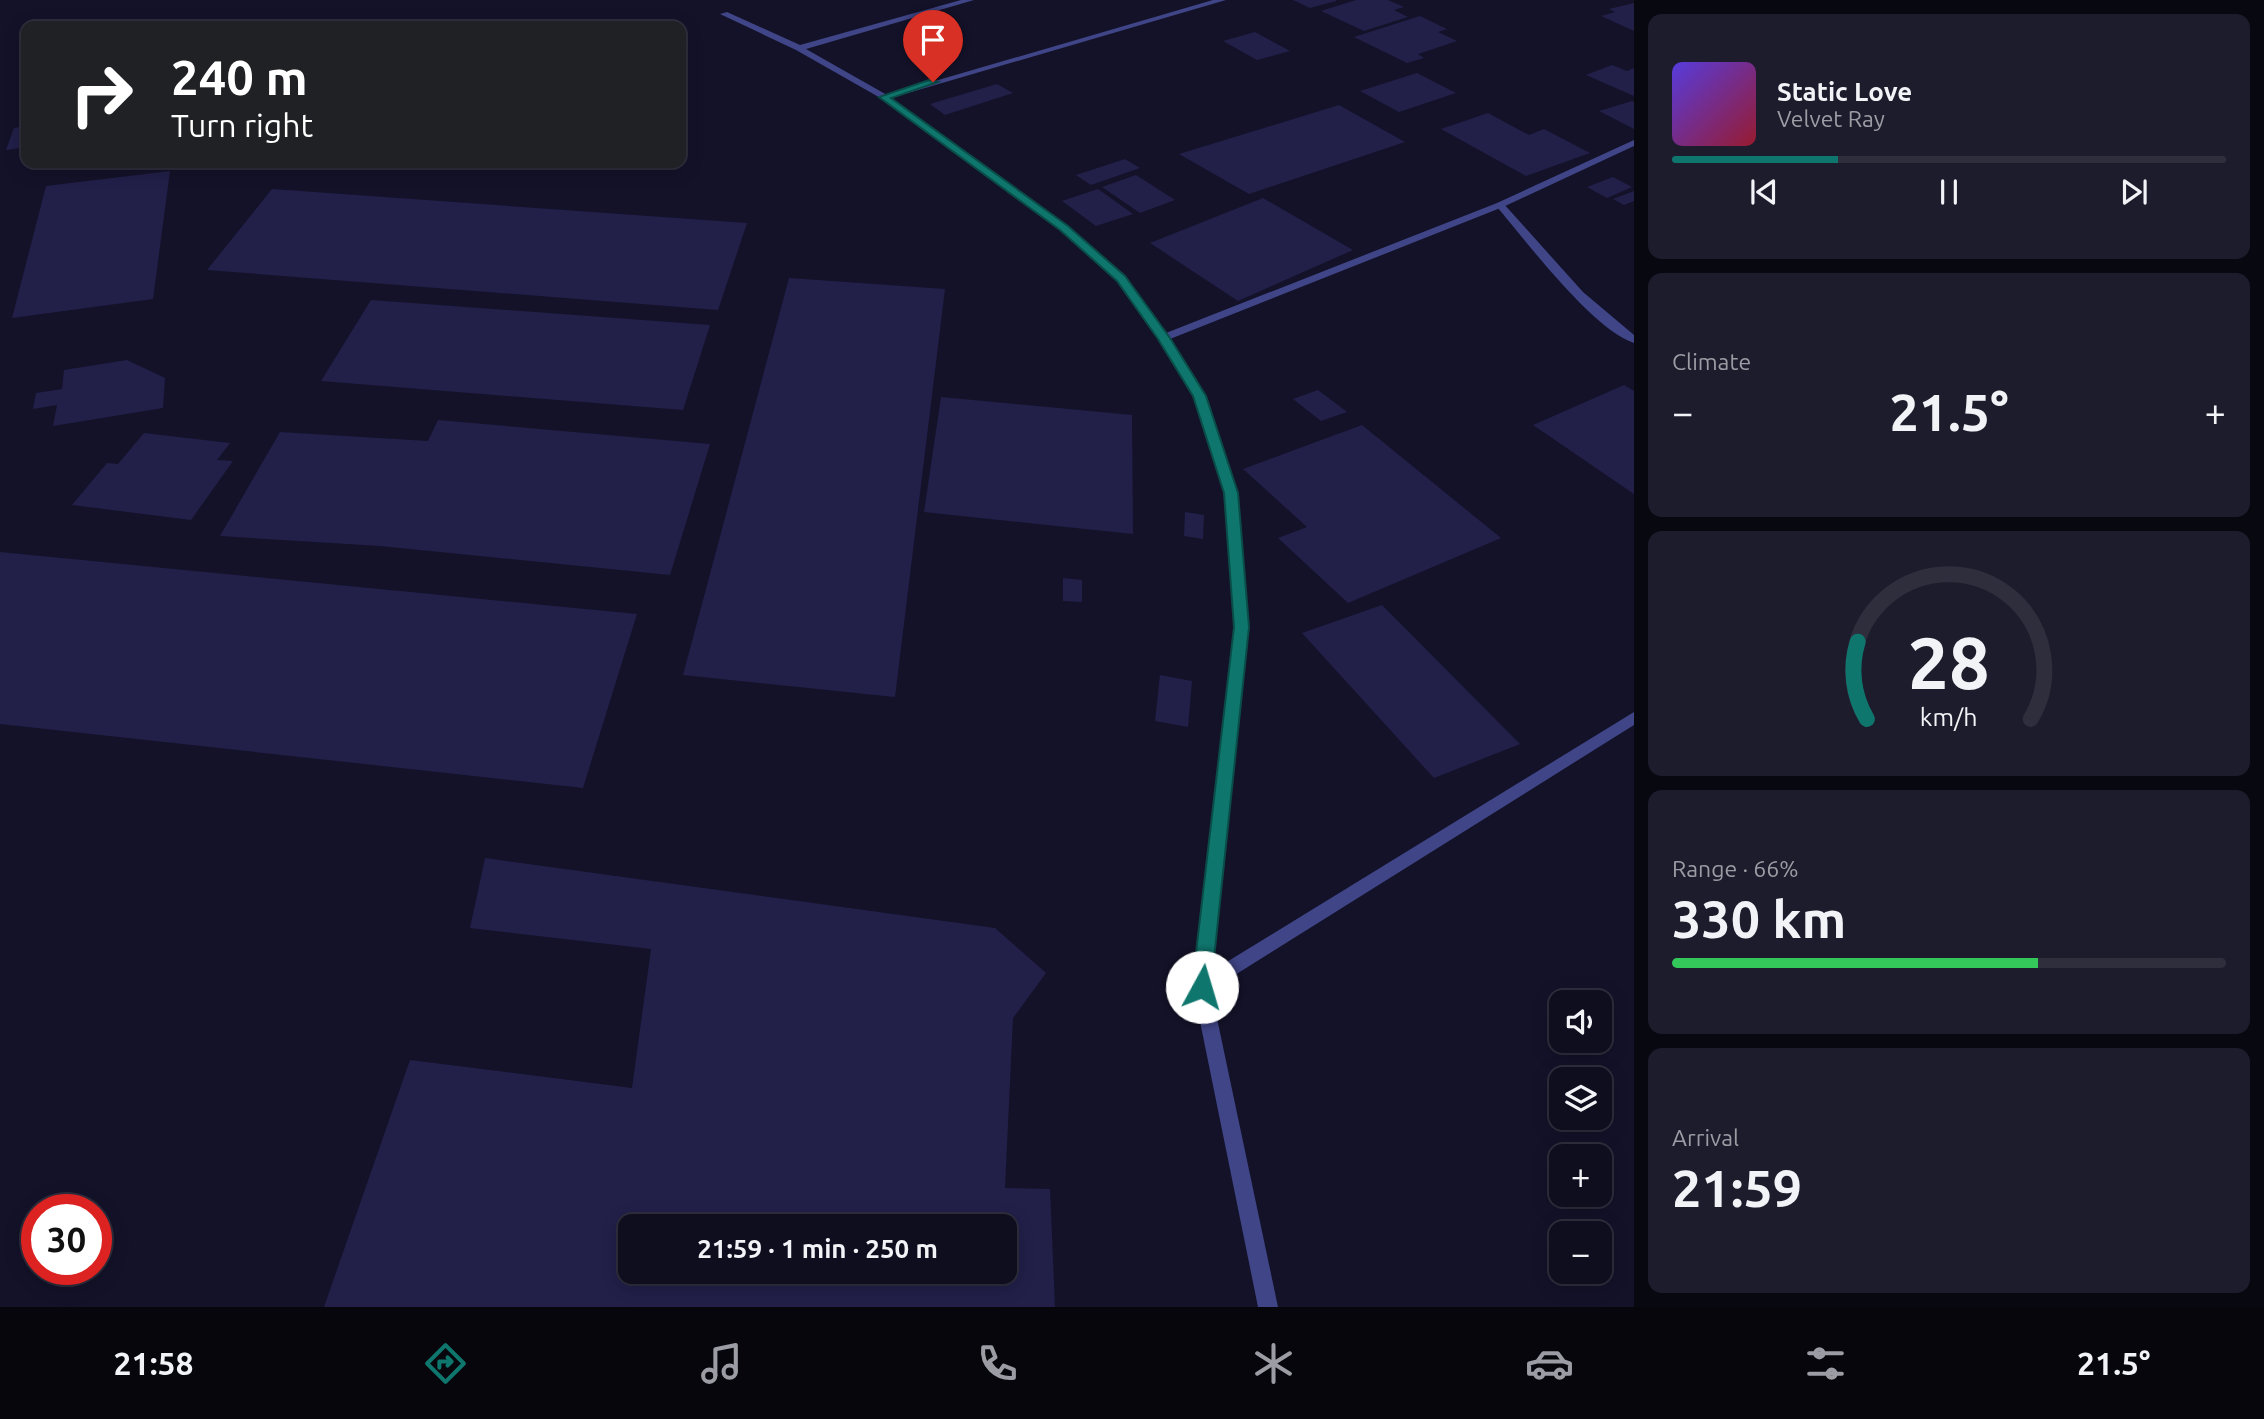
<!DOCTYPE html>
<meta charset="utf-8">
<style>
:root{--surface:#0e0e1f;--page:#1c1c2c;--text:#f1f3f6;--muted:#9b9ca4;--line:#2e2e3d;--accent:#0f766e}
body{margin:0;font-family:Ubuntu,sans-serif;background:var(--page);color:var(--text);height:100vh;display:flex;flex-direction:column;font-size:26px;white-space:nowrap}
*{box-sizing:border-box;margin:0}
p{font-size:23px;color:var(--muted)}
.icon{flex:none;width:38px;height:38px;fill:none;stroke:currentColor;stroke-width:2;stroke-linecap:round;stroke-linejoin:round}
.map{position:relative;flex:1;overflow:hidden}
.details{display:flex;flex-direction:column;gap:14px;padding:14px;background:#080811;width:630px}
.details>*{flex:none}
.banner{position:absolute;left:21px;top:21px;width:665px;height:147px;border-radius:14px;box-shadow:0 4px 18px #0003,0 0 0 2px var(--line);background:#202124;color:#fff;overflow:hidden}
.controls{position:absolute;left:1549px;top:990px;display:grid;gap:14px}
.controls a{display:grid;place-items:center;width:63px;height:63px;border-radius:14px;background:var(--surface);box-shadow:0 4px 18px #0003,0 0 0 2px var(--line);font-size:35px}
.speed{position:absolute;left:21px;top:1194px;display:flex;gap:14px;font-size:35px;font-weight:700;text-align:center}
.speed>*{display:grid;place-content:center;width:91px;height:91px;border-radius:50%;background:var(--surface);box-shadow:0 4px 18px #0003,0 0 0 2px var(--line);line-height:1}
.speed .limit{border:10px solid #d22;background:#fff;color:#111}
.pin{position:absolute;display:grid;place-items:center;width:60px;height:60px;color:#fff;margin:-72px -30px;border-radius:50% 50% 50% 0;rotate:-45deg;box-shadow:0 0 7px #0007}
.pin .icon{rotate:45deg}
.me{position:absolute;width:77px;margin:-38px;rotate:6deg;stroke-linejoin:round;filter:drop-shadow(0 0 5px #0008)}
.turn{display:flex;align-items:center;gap:24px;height:147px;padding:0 35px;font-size:32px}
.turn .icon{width:91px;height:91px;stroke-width:2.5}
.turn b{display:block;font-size:49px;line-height:60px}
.big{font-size:52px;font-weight:700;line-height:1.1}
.details .tile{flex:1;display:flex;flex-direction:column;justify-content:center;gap:10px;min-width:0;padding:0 24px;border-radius:14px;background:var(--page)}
.details .dial{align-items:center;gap:0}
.dial svg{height:182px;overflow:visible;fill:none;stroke:var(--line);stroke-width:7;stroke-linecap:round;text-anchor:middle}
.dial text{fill:var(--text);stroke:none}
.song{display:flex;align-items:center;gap:21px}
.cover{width:84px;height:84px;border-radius:10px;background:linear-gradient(135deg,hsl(250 70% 55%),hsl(350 70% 35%))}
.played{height:7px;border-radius:4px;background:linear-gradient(90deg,var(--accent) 30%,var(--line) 30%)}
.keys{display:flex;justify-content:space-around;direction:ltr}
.heat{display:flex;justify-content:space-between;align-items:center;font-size:38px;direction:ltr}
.charge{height:10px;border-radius:5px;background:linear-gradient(90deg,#34c759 66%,var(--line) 0)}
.trip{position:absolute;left:618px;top:1214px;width:399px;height:70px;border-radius:14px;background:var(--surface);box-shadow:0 4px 18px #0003,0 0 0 2px var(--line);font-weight:700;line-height:70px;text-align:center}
.tab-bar{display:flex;height:112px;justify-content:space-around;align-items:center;background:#06060c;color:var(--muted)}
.tab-bar .icon{width:49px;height:49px}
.tab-bar .selected{color:var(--accent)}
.tab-bar b{font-size:32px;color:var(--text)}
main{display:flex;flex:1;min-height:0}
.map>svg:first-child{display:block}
.building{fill:#221f49;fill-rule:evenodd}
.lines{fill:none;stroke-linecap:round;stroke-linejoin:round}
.lane{fill:#3f4586;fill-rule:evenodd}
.street{fill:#3f4586;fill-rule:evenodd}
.route{fill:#0f766e;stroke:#0a4d48;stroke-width:2}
</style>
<main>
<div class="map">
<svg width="1634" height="1307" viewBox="0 0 1634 1307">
<rect width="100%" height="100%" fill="#131229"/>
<!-- building -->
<g class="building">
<path d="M 1293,0 L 1336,0 L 1336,1 L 1310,8 Z"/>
<path d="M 1356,0 L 1388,0 L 1404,7 L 1394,10 L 1408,17 L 1364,31 L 1321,11 Z"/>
<path d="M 1634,3 L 1634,31 L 1601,16 L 1615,12 L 1609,9 Z"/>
<path d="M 1420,16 L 1447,29 L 1438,32 L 1457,41 L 1418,54 L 1424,58 L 1407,63 L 1354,37 Z"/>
<path d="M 1255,32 L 1290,51 L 1257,60 L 1223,41 Z"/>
<path d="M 1612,65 L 1627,71 L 1634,68 L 1634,96 L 1586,75 Z"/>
<path d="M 1417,73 L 1456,93 L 1399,112 L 1360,91 Z"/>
<path d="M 997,84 L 1013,93 L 945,115 L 930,104 Z"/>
<path d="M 1632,101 L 1634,102 L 1634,129 L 1599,111 Z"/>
<path d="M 1339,105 L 1405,142 L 1249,194 L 1179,154 Z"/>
<path d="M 1488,113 L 1529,135 L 1544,129 L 1590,153 L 1526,176 L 1441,129 Z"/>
<path d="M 26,126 L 26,147 L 6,150 L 14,128 Z"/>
<path d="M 1125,159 L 1140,168 L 1091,185 L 1076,175 Z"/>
<path d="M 170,171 L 153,299 L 12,318 L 46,186 Z"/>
<path d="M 1136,175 L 1175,200 L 1140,213 L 1102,187 Z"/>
<path d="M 1613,177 L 1632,187 L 1607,198 L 1587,187 Z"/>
<path d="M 272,189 L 747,223 L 718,310 L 207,270 Z"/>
<path d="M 1098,189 L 1133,214 L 1096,226 L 1062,201 Z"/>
<path d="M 1634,191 L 1634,201 L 1624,205 L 1613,199 Z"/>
<path d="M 1263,198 L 1353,250 L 1238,301 L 1150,243 Z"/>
<path d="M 789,278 L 945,289 L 895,697 L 683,675 Z"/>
<path d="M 371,300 L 710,325 L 683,410 L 321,381 Z"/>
<path d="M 127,360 L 165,378 L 163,408 L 53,426 L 57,405 L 33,409 L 36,393 L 62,389 L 64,370 Z"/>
<path d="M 1624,385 L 1634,391 L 1634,494 L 1533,425 Z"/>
<path d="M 1318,390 L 1347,412 L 1321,421 L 1293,399 Z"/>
<path d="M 941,397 L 1132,415 L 1133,534 L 924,512 Z"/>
<path d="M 438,420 L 710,444 L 670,575 L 380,546 L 220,536 L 280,432 L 428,441 Z"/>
<path d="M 1362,425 L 1501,538 L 1348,603 L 1278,538 L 1307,527 L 1243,469 Z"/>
<path d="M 144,433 L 230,443 L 217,460 L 233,461 L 191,520 L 72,505 L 107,463 L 118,464 Z"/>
<path d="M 1185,512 L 1204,515 L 1203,539 L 1184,536 Z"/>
<path d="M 0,552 L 637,614 L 583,788 L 0,724 Z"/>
<path d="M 1063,578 L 1082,580 L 1082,602 L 1063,601 Z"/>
<path d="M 1382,605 L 1520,744 L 1434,778 L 1302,633 Z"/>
<path d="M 1160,675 L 1192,681 L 1188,727 L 1155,721 Z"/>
<path d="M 485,858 L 995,928 L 1046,973 L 1013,1018 L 1005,1188 L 1050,1189 L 1055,1307 L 324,1307 L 410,1060 L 632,1088 L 651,949 L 470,928 ZM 630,1227 L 1004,1227 L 1004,1272 L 630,1272 Z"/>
</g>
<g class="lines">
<!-- lane -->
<g class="lane">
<path d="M 961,0 L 974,0 L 806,49 L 887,95 L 888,97 L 884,100 L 796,50 L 720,14 L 727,12 L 800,45 Z"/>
<path d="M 1497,203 L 1503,203 L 1583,292 L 1634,335 L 1634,343 C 1592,329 1527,242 1497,207 Z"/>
</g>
<!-- street -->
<path class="street" d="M 1213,0 L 1226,0 L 891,98 L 1068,226 L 1125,276 L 1166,333 L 1497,203 L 1634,140 L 1634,146 L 1503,207 L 1170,339 L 1205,396 L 1237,493 L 1249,627 L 1212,971 L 1634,712 L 1634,725 L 1211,990 L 1278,1307 L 1258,1307 L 1193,987 L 1235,627 L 1225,493 L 1193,396 L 1159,338 L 1117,280 L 1060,230 L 880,97 Z"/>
</g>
<!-- route -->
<path class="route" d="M 929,80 L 938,82 L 891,98 L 1068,226 L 1125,276 L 1170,338 L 1206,396 L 1238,493 L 1249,627 L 1211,987 L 1208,993 L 1202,996 L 1195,993 L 1192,987 L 1234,627 L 1224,493 L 1193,396 L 1158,339 L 1117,281 L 1060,230 L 879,97 Z"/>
</svg>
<div class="controls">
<a><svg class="icon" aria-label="sound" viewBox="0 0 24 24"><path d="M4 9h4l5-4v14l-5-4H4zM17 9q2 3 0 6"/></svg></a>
<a><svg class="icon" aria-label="layers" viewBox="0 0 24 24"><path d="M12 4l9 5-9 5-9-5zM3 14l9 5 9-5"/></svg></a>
<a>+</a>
<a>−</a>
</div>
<div class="speed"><div class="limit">30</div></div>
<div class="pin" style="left:933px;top:82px;background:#d93025"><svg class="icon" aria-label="arrive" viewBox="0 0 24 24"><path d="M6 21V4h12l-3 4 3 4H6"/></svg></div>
<svg class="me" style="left:1202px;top:987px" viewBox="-20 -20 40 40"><circle r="19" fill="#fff"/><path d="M0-13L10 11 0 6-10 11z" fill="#0f766e"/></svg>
<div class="trip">21:59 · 1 min · 250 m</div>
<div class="banner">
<div class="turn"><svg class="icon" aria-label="right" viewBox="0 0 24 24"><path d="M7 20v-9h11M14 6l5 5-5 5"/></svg><div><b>240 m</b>Turn right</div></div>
</div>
</div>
<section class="details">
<div class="tile">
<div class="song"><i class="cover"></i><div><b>Static Love</b><p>Velvet Ray</p></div></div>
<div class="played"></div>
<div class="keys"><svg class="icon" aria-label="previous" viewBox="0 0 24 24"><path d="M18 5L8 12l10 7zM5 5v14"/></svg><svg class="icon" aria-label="pause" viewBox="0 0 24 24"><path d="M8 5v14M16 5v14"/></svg><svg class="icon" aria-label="next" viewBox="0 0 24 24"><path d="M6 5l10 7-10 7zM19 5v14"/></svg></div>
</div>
<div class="tile"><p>Climate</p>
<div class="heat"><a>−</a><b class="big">21.5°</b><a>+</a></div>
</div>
<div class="tile dial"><svg viewBox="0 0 100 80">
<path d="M14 69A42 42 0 1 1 86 69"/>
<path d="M14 69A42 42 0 0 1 10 35" stroke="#0f766e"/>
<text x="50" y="56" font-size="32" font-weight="700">28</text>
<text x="50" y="72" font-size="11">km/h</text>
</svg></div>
<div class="tile"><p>Range · 66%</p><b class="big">330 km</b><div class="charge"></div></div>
<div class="tile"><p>Arrival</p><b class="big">21:59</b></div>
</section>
</main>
<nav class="tab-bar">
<b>21:58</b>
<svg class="icon selected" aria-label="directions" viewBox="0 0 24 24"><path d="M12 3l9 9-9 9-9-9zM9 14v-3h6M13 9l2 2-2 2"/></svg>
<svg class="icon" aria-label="music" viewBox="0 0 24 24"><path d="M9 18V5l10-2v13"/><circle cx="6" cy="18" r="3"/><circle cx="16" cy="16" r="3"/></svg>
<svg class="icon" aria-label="phone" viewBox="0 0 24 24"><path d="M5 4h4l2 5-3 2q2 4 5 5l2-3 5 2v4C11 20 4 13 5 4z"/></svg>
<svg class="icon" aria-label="climate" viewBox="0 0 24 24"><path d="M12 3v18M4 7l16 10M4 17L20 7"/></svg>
<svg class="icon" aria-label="car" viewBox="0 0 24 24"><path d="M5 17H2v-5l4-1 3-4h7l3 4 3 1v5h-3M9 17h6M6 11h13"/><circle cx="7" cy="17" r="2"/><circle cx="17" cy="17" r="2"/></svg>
<svg class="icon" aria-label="filters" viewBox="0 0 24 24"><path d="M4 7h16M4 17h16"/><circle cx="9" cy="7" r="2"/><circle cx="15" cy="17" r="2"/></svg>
<b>21.5°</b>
</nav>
